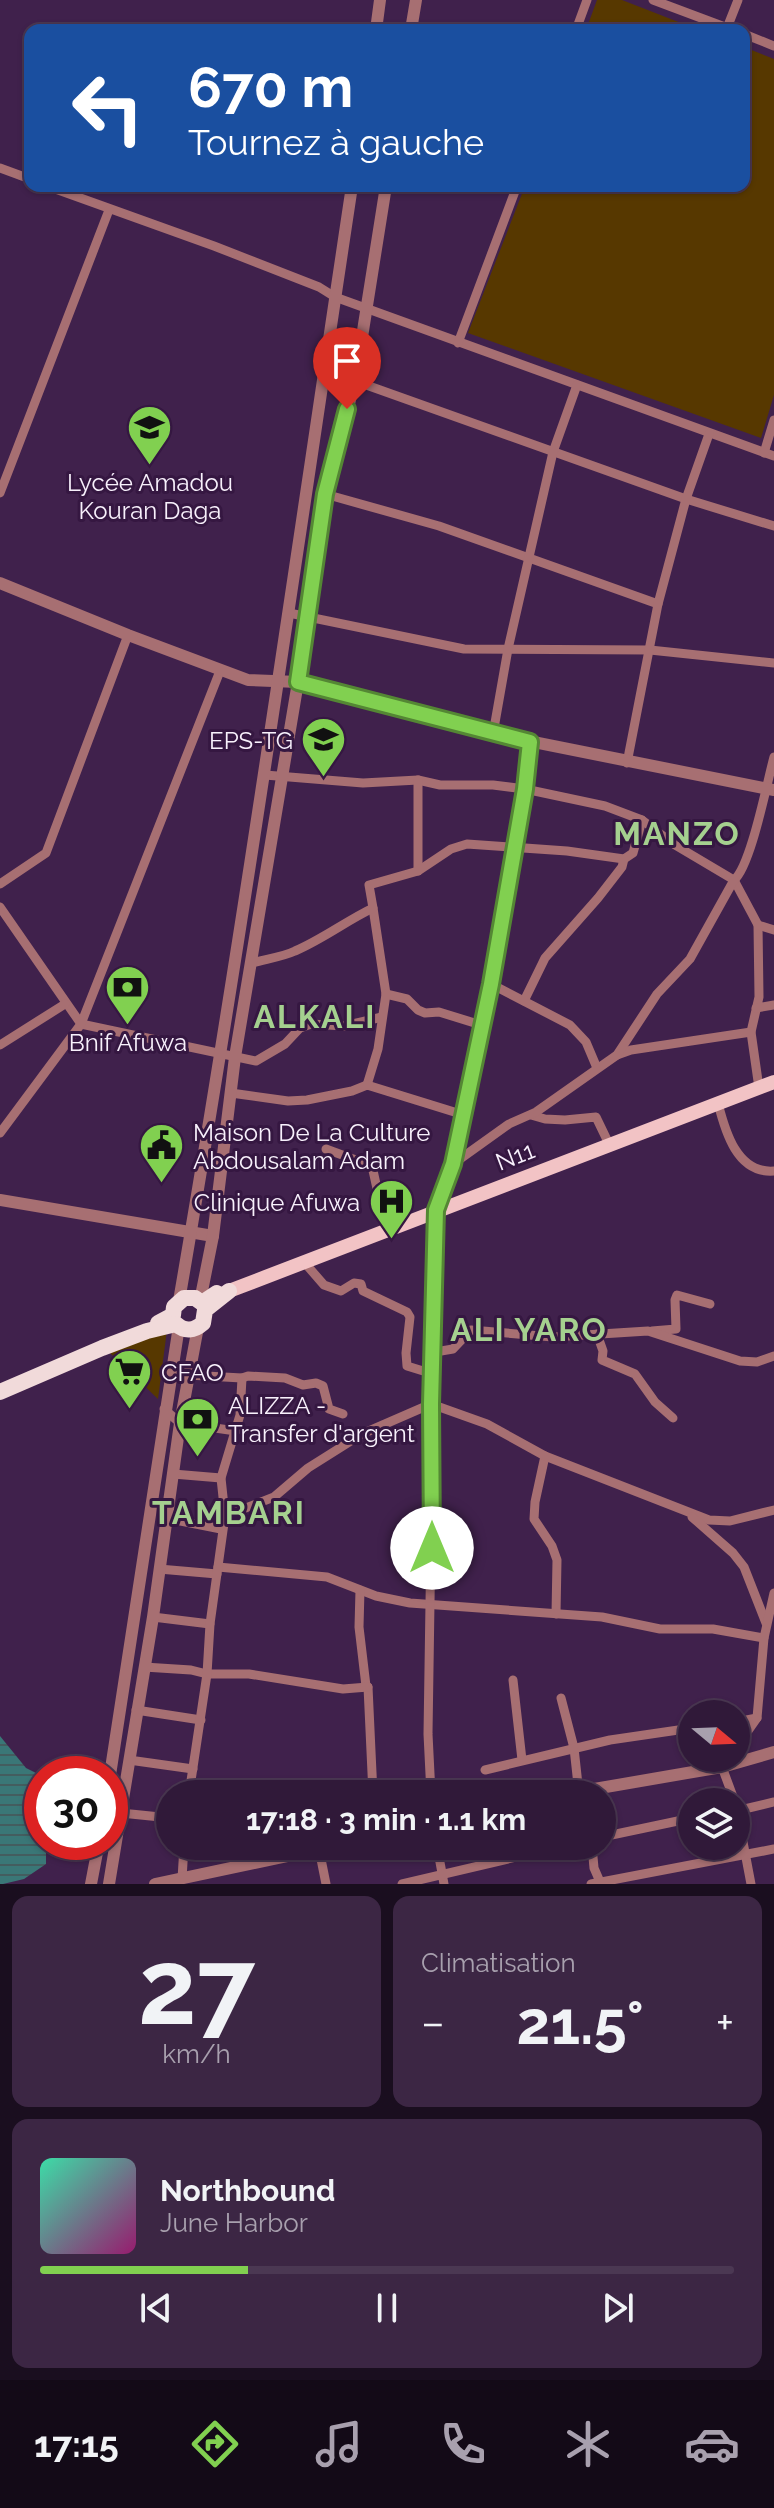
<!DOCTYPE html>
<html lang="fr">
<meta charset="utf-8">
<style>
:root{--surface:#301939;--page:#3c2644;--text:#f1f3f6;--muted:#a8a0ae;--line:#4b3853;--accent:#81d050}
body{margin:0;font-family:Raleway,sans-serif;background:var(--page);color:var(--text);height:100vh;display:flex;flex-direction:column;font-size:30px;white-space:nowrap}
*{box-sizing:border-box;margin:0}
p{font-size:26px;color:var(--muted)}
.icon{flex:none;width:44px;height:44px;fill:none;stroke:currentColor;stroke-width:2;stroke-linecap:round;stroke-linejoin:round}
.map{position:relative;height:1884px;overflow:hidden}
.details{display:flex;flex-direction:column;gap:12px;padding:12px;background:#1a0e1f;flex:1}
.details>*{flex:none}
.top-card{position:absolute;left:24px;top:24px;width:726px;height:168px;border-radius:16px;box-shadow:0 2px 6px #0004,0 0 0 2px var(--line);background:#1a4fa0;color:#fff;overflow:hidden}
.needle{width:52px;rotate:109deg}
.buttons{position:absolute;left:678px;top:1700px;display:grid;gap:16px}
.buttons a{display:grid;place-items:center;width:72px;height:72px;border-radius:50%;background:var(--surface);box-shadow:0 2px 6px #0004,0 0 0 2px var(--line);font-size:40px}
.speed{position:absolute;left:24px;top:1756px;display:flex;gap:16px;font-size:40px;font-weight:700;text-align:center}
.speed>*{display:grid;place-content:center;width:104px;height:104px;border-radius:50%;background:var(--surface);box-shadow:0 2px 6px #0004,0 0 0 2px var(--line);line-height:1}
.speed .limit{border:12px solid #d22;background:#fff;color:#111}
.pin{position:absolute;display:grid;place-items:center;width:68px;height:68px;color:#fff;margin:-82px -34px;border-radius:50% 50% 50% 0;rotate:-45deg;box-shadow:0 0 8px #0007}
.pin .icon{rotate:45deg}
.me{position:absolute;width:88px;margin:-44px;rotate:0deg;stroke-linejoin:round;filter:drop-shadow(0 0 6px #0008)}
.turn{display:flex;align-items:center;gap:28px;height:168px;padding:0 32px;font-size:36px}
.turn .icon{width:104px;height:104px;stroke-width:2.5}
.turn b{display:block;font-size:56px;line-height:68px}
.big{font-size:60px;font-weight:700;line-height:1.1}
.details .card{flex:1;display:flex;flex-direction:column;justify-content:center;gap:12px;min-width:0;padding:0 28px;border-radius:16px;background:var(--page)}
.details .dial{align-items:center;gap:0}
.dial b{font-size:104px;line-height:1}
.song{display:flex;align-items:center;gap:24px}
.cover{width:96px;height:96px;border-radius:12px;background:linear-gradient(135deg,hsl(160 70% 55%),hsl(320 70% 35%))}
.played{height:8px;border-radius:4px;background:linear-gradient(90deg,var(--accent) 30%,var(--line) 30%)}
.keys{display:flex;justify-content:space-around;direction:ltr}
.heat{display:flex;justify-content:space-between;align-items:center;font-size:44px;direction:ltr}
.details .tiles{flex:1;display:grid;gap:12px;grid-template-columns:1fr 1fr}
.card:last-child{grid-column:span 2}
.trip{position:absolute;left:156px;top:1780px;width:460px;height:80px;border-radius:40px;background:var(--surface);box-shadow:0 2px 6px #0004,0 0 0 2px var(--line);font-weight:700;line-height:80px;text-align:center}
.tab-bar{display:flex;height:128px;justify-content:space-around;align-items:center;background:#130a17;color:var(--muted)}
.tab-bar .icon{width:56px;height:56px}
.tab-bar .selected{color:var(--accent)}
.tab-bar b{font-size:36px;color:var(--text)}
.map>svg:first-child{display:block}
.green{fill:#573800}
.water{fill:url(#water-rules)}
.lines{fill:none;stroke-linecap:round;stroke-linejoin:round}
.minor{stroke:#a76f72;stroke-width:9}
.tertiary{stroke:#a76f72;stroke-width:12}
.primary{stroke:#f2c3c5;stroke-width:14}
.trunk{stroke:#f1dada;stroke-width:16}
.route-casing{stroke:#548734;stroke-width:20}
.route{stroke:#81d050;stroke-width:14}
.labels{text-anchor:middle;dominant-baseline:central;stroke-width:6;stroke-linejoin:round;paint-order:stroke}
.poi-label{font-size:24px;fill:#f8f1fc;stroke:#351741;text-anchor:start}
.street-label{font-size:24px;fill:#f8f1fc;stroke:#351741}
.district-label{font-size:32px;font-weight:bold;letter-spacing:2px;fill:#a5d08f;stroke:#351741}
</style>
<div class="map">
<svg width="774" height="1884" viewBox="0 0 774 1884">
<defs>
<pattern id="water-rules" width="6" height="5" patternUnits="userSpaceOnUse" patternTransform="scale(2)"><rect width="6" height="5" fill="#3a7777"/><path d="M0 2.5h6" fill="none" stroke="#435d5f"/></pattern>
</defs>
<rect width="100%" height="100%" fill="#40214c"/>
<!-- green -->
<g class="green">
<path d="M 597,0 L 622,0 L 699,30 L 586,30 Z"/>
<path d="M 744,47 L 774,59 L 774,395 L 761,438 L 468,333 L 525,186 L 744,186 Z"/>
<path d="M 167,1330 L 158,1399 L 109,1352 Z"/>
</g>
<!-- water -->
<path class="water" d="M 0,1736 L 26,1768 L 42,1776 L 42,1842 L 46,1842 L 46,1864 L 24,1879 L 3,1884 L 0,1884 Z"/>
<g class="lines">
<!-- minor -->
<g class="minor">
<path d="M 653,0 L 733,30"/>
<path d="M 727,28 L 738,0"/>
<path d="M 576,30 L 587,0"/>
<path d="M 744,34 L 774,46"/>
<path d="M 0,168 L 30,179"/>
<path d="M 47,186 L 214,246 L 319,287 L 335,297 L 774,456"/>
<path d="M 458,343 L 517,186"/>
<path d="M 355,381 L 686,499 L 774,526"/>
<path d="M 764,453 L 774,420"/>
<path d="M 0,493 L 109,210"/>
<path d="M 325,494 L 439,526 L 658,604"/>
<path d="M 289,613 L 464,649 L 650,650 L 774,663"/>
<path d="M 493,734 L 508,649 L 553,452 L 577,385"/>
<path d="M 627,763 L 658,604 L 686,499 L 709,434"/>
<path d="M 265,775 L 363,783 L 418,780 L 440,785 L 493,785 L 525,789 L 605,806 L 642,820 L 675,845 L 734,880 L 758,925 L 759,997 L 751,1032 L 759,1088"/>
<path d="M 418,871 L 418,780"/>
<path d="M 0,884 L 46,853 L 128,635"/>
<path d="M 0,907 L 81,1024 L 256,1061 L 285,1044 L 300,1028 L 311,1024 L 344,1026 L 382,1017"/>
<path d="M 373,908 L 386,994 L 407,999 L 418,1010 L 425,1013 L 439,1012 L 481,1025"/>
<path d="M 758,925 L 774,930"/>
<path d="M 252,963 C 266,959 282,957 295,951 C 323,939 346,921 373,908 L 369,885 L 418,871 L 451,849 L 467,844 L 567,851 L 624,859 L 633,853 L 642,820"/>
<path d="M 491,984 L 570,1025 L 586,1042 L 597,1068"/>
<path d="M 524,1001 L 545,958 L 598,898 L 622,867 L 624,859"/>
<path d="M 756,1008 L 774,1005"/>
<path d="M 0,1045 L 65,1004"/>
<path d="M 617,1055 L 631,1050 L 751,1032"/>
<path d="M 367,1085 L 378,1049 L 386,994"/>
<path d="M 231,1093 L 288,1101 L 307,1100 L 352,1091 L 367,1085 L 464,1115"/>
<path d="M 718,1103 C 725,1131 737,1174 774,1171"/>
<path d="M 531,1115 L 545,1119 L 565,1120 L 596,1117 L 609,1144"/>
<path d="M 0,1133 L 81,1024 L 220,671"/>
<path d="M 326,1149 L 372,1166 L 386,1229"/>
<path d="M 453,1164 L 509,1124 L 536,1112 L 617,1055 L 657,994 L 690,959 L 734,880 C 751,866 767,782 774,757"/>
<path d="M 304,1262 L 324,1285 L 341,1291 L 354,1283 L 361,1284 L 363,1291 L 407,1312 L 410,1317 L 406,1353 L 407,1366 L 433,1374"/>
<path d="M 652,1331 L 676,1329 L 675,1300 L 677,1295 L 710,1304"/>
<path d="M 597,1334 L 603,1351 L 602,1360 L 635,1374 L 655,1402 L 673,1418"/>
<path d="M 435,1352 L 453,1349 L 471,1330 L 553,1337 L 648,1331 L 740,1361 L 757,1362 L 774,1356"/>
<path d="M 188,1375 L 242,1378 L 248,1376 L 285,1378 L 303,1385 L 316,1383 L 323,1386 L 329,1409 L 343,1414"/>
<path d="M 164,1409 L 180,1423 L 236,1431"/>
<path d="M 545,1456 L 535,1502 L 534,1519 L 552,1546 L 557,1560 L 556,1614"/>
<path d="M 173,1474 L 221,1478"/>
<path d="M 225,1516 L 274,1497 L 308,1468 L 362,1434 L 431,1404 L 487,1424 L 545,1456 L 709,1520 L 730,1521 L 774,1510"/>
<path d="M 692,1517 L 733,1553 L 744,1567 L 766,1623"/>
<path d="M 165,1518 L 221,1529"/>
<path d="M 218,1567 L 327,1577 L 376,1596 L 410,1603 L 602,1617 L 660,1629 L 713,1629 L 764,1638"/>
<path d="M 159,1569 L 217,1574"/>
<path d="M 360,1590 L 359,1627 L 366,1686 L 368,1687 L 373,1794"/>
<path d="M 153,1617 L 210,1624"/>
<path d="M 144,1667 L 191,1670 L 207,1674 L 249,1674 L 343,1689 L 368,1687"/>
<path d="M 513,1680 L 522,1760"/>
<path d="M 561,1698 L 574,1748 L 579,1794"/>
<path d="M 136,1710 L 201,1720"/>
<path d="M 736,1722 L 757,1718"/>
<path d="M 736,1748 L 757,1718 L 764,1638 L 774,1593"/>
<path d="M 728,1758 L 722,1767 L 735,1802"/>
<path d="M 129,1760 L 193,1769"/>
<path d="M 485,1770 L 610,1740 L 692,1728"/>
<path d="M 189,1794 L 207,1674 L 210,1624 L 225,1516 L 221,1478 L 240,1415 L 242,1378"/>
<path d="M 431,1794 L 428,1734 L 436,1210 C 462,1153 468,1087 481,1026 C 501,932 520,838 530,742"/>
<path d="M 736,1805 L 751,1884"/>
<path d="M 736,1811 L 774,1802"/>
<path d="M 121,1813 L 170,1818"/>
<path d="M 602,1837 L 692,1818"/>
<path d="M 437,1846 L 444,1884"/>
<path d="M 592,1846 L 594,1868 L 601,1884"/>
<path d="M 319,1849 L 326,1884"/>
<path d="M 182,1879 L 184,1846"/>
<path d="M 402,1884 L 563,1846"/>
<path d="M 591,1884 L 774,1849"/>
</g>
<!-- tertiary -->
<g class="tertiary">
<path d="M 376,30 L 380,0"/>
<path d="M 411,30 L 416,0"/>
<path d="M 0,583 L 128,635 L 248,680 L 298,682 L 442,717 L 493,734 L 774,790"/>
<path d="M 0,1200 L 213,1236"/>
<path d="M 179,1301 C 243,930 296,558 352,186"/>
<path d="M 200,1301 L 213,1236 L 235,1057 L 298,682 L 325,494 L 355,381 L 386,186"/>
<path d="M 110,1775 L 179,1326"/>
<path d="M 565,1794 L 722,1767 L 774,1752"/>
<path d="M 91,1884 L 99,1842"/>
<path d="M 109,1884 L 153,1617 L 180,1423 L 198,1327"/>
<path d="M 155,1884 L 335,1846"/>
</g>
<!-- primary -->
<path class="primary" d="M 229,1291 L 774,1082"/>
<!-- trunk -->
<g class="trunk">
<path d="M 158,1323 L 173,1315 L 174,1307 L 184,1298 L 195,1298 L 202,1303 L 217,1293"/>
<path d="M 0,1392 L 102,1348 L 147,1331 L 176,1324 C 185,1332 194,1331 203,1323 L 205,1310 L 229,1291"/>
</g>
</g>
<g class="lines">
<defs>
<path id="route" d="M 347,409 L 325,494 L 298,682 L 530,742 L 525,789 L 491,984 L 453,1164 L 436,1210 L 431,1404 L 432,1548"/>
</defs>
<!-- route casing -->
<use href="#route" class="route-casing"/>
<!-- route -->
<use href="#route" class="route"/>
</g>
<!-- icons -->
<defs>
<symbol id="university-pin" viewBox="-11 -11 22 30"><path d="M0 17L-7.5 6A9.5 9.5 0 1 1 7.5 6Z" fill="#81d050" stroke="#351741"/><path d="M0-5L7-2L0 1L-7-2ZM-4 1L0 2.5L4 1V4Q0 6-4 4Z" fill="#111"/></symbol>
<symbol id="school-pin" viewBox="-11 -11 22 30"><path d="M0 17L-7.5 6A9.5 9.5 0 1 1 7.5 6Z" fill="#81d050" stroke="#351741"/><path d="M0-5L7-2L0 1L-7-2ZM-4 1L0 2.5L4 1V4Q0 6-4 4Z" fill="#111"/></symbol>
<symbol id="bank-pin" viewBox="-11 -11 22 30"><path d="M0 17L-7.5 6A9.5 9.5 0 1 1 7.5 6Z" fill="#81d050" stroke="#351741"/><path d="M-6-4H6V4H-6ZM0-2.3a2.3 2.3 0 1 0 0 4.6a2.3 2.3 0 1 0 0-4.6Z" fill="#111"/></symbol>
<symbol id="civic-pin" viewBox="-11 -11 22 30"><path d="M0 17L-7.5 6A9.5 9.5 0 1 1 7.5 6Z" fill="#81d050" stroke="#351741"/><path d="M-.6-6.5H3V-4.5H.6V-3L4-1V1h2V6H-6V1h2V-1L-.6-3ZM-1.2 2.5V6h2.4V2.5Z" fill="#111"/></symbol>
<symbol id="hospital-pin" viewBox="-11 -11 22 30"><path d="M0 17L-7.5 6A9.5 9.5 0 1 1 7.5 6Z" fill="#81d050" stroke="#351741"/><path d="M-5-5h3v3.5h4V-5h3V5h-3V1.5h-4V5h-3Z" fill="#111"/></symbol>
<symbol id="supermarket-pin" viewBox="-11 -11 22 30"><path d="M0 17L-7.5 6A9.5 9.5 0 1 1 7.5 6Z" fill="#81d050" stroke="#351741"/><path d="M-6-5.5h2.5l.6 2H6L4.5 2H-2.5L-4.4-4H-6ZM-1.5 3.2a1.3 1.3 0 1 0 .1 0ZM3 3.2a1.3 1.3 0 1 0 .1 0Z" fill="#111"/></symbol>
</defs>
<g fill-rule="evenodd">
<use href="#university-pin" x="124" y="402" width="51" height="69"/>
<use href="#school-pin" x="298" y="714" width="51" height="69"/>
<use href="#bank-pin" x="102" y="962" width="51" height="69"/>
<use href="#civic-pin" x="136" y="1120" width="51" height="69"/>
<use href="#hospital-pin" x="366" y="1176" width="51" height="69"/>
<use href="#supermarket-pin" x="104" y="1346" width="51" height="69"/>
<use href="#bank-pin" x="172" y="1394" width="51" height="69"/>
</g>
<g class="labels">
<!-- poi labels -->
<g class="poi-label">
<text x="150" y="482" text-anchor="middle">Lycée Amadou<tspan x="150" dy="28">Kouran Daga</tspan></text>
<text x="293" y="740" text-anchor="end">EPS-TG</text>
<text x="128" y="1042" text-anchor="middle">Bnif Afuwa</text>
<text x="193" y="1132">Maison De La Culture<tspan x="193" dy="28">Abdousalam Adam</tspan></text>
<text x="360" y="1202" text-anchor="end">Clinique Afuwa</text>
<text x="161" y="1372">CFAO</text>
<text x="228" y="1405">ALIZZA -<tspan x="228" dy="28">Transfer d'argent</tspan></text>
</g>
<!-- street labels -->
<g class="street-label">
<text transform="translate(515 1156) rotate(-21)">N11</text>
</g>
<!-- district labels -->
<g class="district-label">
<text x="677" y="833">MANZO</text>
<text x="315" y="1016">ALKALI</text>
<text x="529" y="1329">ALI YARO</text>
<text x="229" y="1512">TAMBARI</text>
</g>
</g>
</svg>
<div class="buttons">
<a><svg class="needle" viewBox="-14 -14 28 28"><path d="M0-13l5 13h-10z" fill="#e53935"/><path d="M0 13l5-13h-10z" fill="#a8a0ae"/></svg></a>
<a><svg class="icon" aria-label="layers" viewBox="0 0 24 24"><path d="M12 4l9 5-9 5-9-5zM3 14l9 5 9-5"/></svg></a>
</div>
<div class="speed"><div class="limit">30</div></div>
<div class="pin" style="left:347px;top:409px;background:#d93025"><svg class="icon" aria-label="arrive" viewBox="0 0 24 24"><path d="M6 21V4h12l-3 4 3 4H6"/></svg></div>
<svg class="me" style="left:432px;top:1548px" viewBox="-20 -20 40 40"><circle r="19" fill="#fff"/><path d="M0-13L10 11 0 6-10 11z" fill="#81d050"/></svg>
<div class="trip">17:18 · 3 min · 1.1 km</div>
<div class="top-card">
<div class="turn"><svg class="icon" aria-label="left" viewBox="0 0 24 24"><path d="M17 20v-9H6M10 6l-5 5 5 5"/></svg><div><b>670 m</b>Tournez à gauche</div></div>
</div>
</div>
<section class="details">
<div class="tiles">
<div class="card dial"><b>27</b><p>km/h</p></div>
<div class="card"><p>Climatisation</p>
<div class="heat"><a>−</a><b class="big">21.5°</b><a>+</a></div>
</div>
<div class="card">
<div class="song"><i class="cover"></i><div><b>Northbound</b><p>June Harbor</p></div></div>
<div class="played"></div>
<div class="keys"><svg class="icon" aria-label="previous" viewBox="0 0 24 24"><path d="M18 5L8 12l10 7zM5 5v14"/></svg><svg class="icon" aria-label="pause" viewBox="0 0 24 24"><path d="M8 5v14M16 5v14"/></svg><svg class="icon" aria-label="next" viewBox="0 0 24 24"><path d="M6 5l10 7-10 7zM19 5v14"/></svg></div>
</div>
</div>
</section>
<nav class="tab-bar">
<b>17:15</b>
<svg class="icon selected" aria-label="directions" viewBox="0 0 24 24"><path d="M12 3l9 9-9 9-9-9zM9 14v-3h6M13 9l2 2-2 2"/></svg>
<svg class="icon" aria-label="music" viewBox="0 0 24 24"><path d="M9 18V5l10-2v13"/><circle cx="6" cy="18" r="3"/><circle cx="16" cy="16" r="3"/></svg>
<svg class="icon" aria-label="phone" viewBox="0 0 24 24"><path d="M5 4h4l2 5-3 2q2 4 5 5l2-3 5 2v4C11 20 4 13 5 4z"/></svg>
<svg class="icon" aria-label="climate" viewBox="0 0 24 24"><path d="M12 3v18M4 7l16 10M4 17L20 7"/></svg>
<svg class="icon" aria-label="car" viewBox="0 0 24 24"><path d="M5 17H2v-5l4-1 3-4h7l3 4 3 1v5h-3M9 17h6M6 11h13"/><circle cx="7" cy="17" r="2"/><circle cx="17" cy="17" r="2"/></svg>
</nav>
